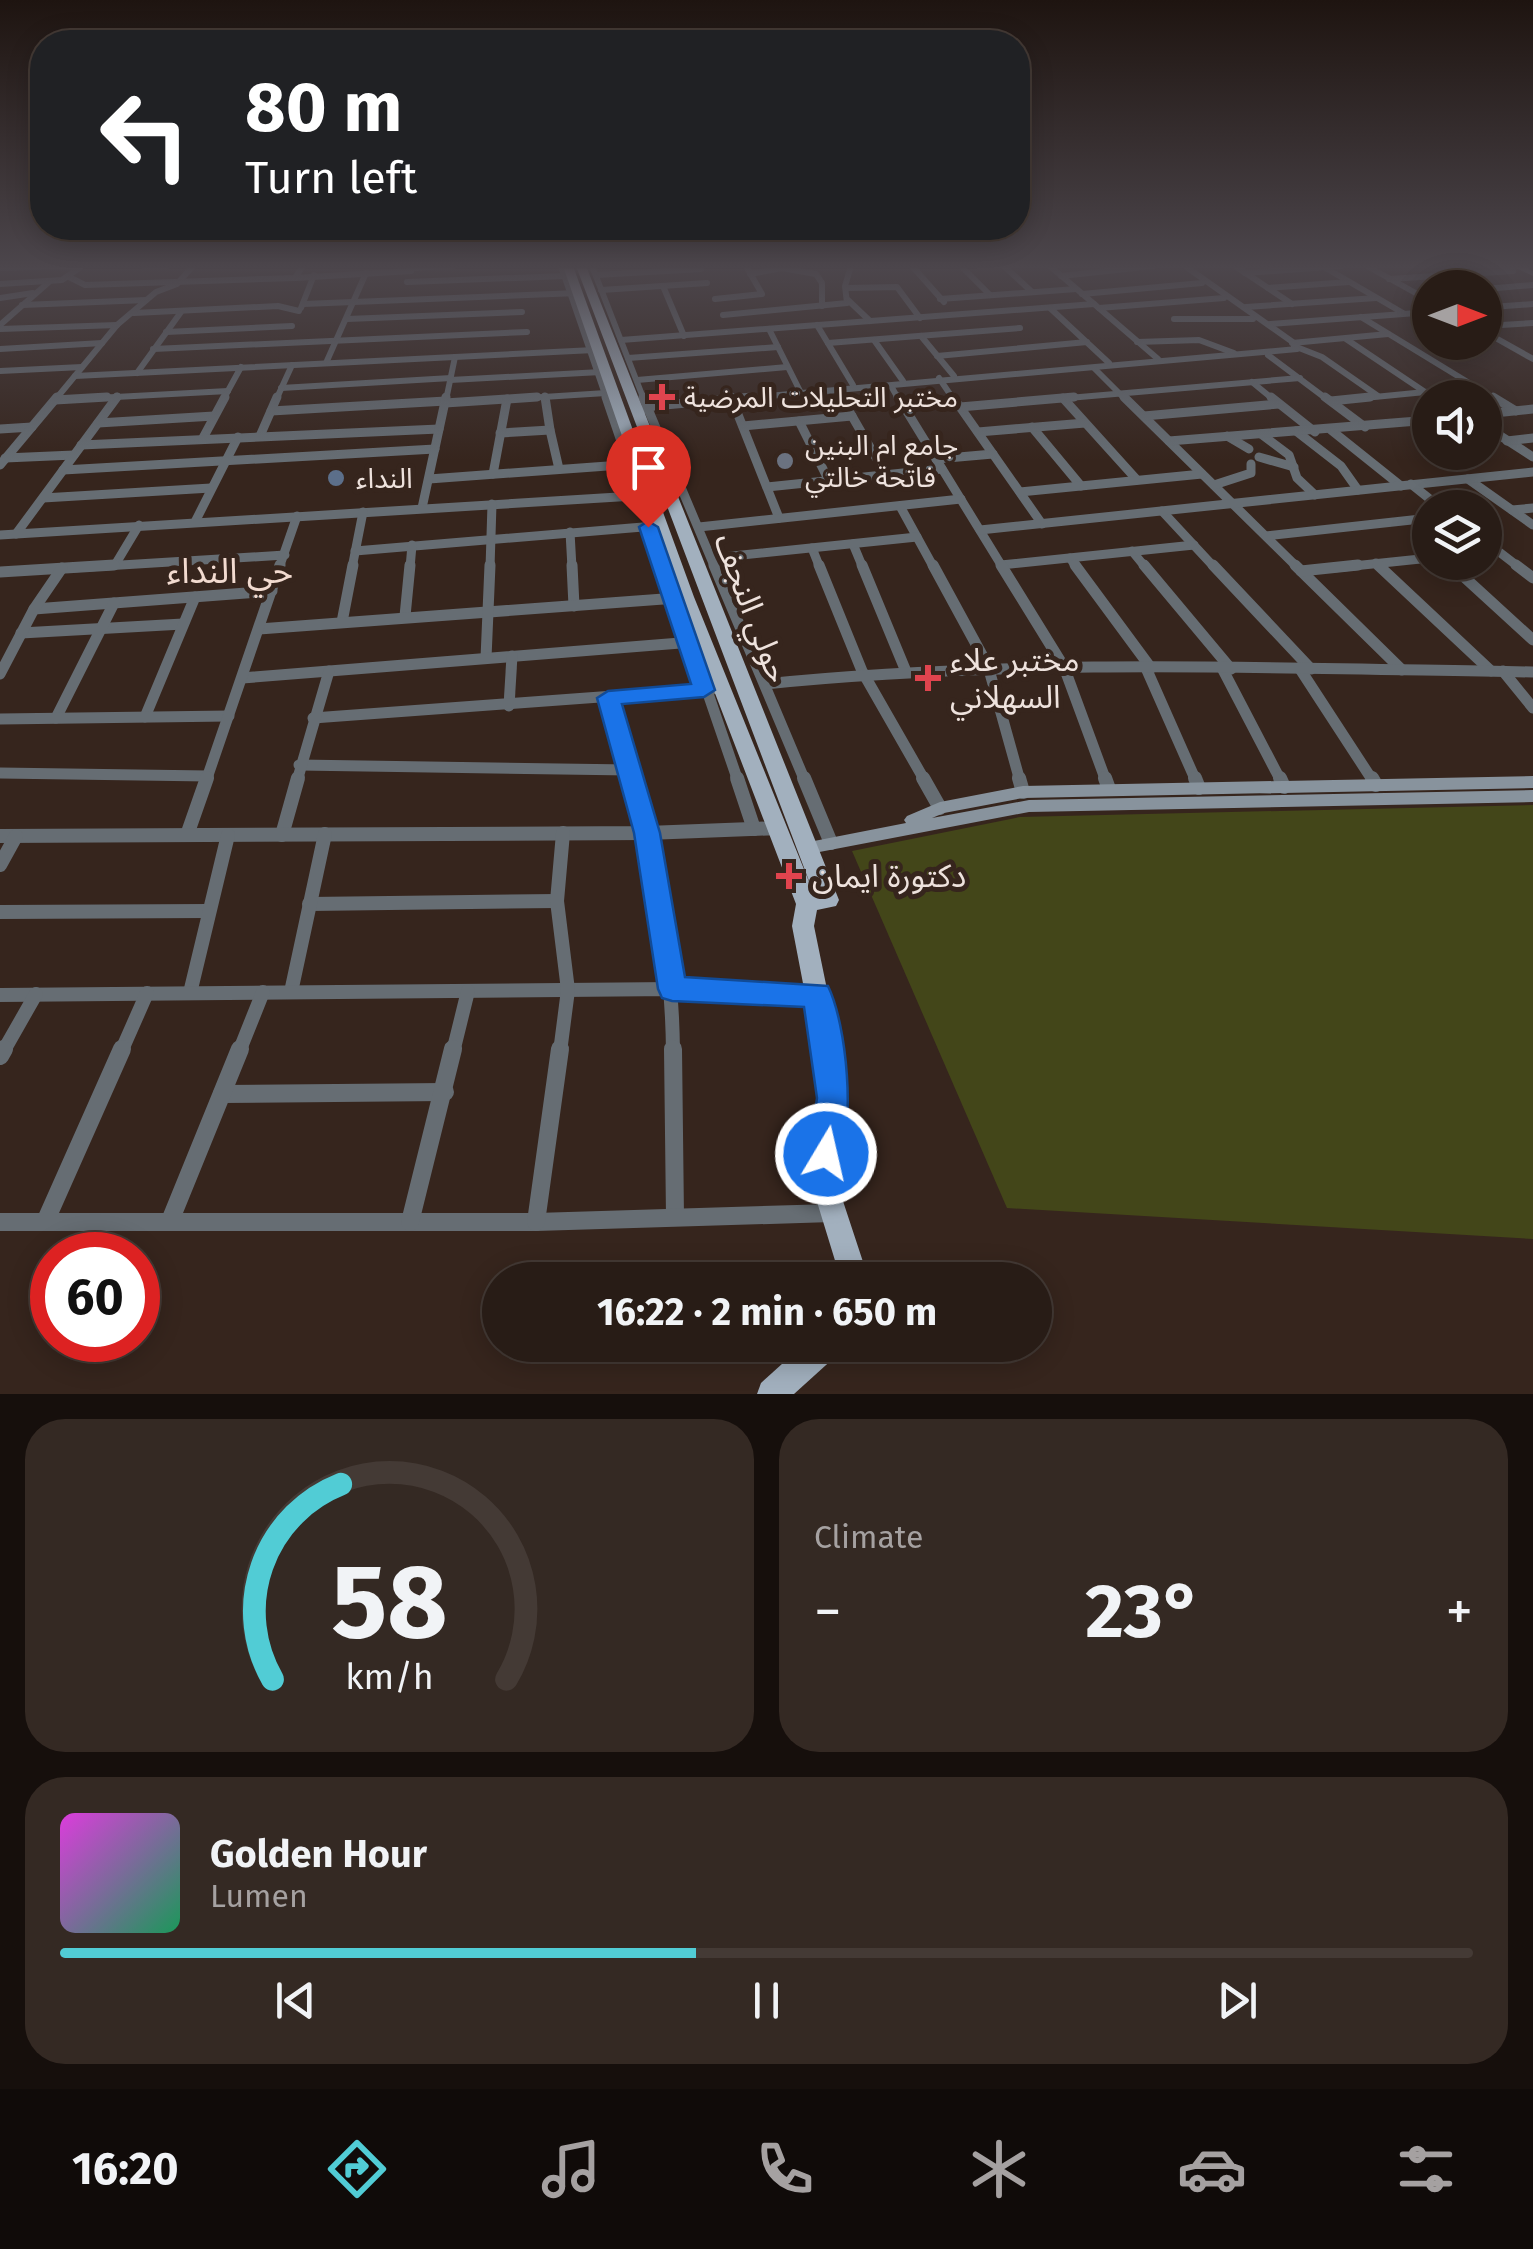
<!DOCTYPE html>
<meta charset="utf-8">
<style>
:root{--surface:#281c16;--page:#342923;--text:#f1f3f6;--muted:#a5a1a1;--line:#443a35;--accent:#51ccd5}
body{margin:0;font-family:"Fira Sans","Noto Sans Arabic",sans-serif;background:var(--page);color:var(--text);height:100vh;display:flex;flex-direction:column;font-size:38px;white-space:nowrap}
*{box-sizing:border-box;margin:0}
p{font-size:32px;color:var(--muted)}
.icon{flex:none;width:55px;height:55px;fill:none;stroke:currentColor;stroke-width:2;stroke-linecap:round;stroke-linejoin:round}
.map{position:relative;height:1394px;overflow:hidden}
.sheet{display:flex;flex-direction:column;gap:25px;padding:25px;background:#160f0c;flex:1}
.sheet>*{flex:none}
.hud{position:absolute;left:30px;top:30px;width:1000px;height:210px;border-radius:40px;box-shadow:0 5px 25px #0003,0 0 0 2px var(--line);background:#202124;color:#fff;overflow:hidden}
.needle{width:65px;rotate:90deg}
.fabs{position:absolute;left:1412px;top:270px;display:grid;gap:20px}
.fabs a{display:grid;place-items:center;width:90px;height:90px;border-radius:50%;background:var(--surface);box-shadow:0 5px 25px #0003,0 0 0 2px var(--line);font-size:50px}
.speed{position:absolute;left:30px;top:1232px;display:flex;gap:20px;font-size:50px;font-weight:700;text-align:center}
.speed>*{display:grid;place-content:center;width:130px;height:130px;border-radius:50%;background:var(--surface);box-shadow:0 5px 25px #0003,0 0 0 2px var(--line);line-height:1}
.speed .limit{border:15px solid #d22;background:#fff;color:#111}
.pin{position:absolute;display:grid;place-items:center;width:85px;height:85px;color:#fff;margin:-102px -42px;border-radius:50% 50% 50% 0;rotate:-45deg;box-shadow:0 0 10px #0007}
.pin .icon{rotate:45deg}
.me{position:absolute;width:110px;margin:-55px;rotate:9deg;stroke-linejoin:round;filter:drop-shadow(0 0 8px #0008)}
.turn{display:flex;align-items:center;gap:35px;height:210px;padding:0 50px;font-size:45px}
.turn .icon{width:130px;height:130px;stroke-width:2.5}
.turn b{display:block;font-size:70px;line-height:85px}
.big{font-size:75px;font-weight:700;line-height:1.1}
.sheet .card{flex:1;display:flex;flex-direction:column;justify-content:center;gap:15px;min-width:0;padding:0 35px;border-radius:40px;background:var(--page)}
.sheet .dial{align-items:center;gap:0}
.dial svg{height:260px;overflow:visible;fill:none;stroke:var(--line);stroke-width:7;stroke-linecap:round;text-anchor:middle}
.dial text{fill:var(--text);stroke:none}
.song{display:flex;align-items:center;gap:30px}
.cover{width:120px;height:120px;border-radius:15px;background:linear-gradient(135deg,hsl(300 70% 55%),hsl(150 70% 35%))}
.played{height:10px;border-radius:5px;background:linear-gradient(90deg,var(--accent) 45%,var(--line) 45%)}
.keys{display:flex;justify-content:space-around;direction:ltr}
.heat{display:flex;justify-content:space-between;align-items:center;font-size:55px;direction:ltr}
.sheet .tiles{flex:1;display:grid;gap:25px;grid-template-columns:1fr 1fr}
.card:last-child{grid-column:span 2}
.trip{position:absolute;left:482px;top:1262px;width:570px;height:100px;border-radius:50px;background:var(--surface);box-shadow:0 5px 25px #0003,0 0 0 2px var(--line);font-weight:700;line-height:100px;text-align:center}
.dock{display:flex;height:160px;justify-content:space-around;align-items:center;background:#100b09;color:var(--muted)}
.dock .icon{width:70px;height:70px}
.dock .on{color:var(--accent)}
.dock b{font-size:45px;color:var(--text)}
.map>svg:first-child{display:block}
.green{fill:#434619}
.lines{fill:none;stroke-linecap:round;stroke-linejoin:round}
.street-far4{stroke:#666d73;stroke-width:6}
.street-far3{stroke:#666d73;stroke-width:9}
.street-far2{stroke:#666d73;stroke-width:11}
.street-far1{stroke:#666d73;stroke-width:14}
.street{stroke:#666d73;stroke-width:18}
.secondary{fill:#88939d;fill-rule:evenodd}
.primary{fill:#a2b0be;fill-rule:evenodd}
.route{fill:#1a73e8;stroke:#114b97;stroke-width:2.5}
.health-dot{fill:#e0444e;stroke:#36251d;stroke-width:4}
.worship-dot{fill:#6b7280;stroke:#36251d;stroke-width:4}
.service-dot{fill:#5c6f8a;stroke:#36251d;stroke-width:4}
.labels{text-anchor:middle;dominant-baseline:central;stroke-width:10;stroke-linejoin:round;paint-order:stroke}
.far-poi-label{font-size:28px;fill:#eee2dd;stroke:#36251d;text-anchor:start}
.street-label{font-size:32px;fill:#eee2dd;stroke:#36251d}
.poi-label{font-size:32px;fill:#eee2dd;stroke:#36251d;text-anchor:start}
.neighbourhood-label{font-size:35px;fill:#f2dbd0;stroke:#36251d}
</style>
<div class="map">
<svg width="1533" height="1394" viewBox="0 0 1533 1394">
<rect width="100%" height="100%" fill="#36251d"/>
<!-- green -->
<path class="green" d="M 1533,805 L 1533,1239 L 1007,1208 L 852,851 L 1020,817 Z"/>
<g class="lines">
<!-- street-far4 -->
<g class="street-far4">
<path d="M 143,266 L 167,266"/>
<path d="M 561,266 L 607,400"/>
<path d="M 592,266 L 644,400"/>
<path d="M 912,266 L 944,302"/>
<path d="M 961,266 L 990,295"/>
<path d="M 1004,266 L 1032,292"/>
<path d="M 1050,266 L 1158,359"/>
<path d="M 1235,266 L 1292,304"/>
<path d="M 1367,266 L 1430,301"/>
<path d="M 1324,267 L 1403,313"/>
<path d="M 0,268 L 76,266"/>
<path d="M 411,268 L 453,266"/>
<path d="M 1245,273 L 1341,266"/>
<path d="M 750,274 L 782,268 L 816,274 L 822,283 L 822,306"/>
<path d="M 596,275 L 701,269"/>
<path d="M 1061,276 L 1153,266"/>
<path d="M 69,277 L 85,285 L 295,278 L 303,266"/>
<path d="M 295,278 L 411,271"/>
<path d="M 1389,279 L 1513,271"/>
<path d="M 407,282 L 565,276"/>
<path d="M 0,284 L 62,280 L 82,266"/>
<path d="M 663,286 L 684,336"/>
<path d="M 846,288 L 897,287 L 920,318"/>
<path d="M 1268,288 L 1349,282"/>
<path d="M 1485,289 L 1533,285"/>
<path d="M 601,290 L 707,283"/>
<path d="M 1082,294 L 1202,283"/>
<path d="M 0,298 L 33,293"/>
<path d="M 715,299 L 762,294 L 746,266"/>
<path d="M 940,299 L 1076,289"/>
<path d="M 848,300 L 870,321"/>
<path d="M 303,304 L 578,293"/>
<path d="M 22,305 L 146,300"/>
<path d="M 1246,307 L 1376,298"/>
<path d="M 1491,307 L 1533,304"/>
<path d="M 301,308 L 314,275"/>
<path d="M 1050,308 L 1109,363"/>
<path d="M 1099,308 L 1224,298"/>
<path d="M 134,313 L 278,306 L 299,311"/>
<path d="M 723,315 L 847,303 L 845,286 L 851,266"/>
<path d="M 1361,317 L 1497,400"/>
<path d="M 347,319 L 522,312"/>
<path d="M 1174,319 L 1253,319"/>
<path d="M 1270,324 L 1430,312"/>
<path d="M 0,325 L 49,282"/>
<path d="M 817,325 L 853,385"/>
<path d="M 1485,326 L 1533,323"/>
<path d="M 0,329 L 117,325"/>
<path d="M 769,329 L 801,393"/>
<path d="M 166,332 L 292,326"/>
<path d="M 1485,332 L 1533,359"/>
<path d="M 921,336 L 954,376"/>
<path d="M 1346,339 L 1425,392"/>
<path d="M 621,340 L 1094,304"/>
<path d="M 874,340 L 903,381"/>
<path d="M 1137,342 L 1199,340 L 1234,353"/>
<path d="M 828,343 L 1020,328"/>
<path d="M 1292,343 L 1388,334"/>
<path d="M 1294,346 L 1322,357 L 1378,396"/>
<path d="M 0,349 L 102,343"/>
<path d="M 153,349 L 527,332"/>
<path d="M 1268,355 L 1328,400"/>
<path d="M 937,356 L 1087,342"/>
<path d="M 628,358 L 778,347"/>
<path d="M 326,363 L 366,273"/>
<path d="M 1094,368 L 1126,400"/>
<path d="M 0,371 L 82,367"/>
<path d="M 137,373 L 181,312"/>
<path d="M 75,376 L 594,350"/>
<path d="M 939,378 L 954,400"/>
<path d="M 450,380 L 601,372"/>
<path d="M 637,380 L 787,367"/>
<path d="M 1252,382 L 1274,400"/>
<path d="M 891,386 L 899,400"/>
<path d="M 281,388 L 451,378"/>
<path d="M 837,390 L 843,400"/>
<path d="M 730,395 L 732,400"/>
<path d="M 55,400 L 117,325 L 156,292 L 177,284 L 193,266"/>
<path d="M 59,400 L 228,391"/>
<path d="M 115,400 L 118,396"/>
<path d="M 223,400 L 241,367"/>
<path d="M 276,400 L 292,365"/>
<path d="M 446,400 L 455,357"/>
<path d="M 497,400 L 606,393"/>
<path d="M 724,400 L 1297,349 L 1294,343 L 1185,266"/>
<path d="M 1045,400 L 1300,378"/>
<path d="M 1344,400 L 1476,387"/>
</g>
<!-- street-far3 -->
<g class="street-far3">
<path d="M 545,397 L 550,430"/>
<path d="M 606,397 L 664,568"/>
<path d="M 643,397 L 715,568"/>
<path d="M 731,397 L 779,518"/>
<path d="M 841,397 L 886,475"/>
<path d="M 898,397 L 1003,568"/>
<path d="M 953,397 L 1042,524"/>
<path d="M 1124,397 L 1298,568"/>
<path d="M 1271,397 L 1315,432"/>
<path d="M 1325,397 L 1365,427"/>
<path d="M 1493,397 L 1516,411"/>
<path d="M 1063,398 L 1137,480"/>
<path d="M 55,400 L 107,397"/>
<path d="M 1331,401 L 1370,397"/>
<path d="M 445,403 L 537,397"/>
<path d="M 960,407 L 1074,397"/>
<path d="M 271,411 L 446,401"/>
<path d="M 638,411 L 654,406 L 752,397"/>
<path d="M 1485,414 L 1533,409"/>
<path d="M 1144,416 L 1279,404"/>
<path d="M 799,421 L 829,481"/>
<path d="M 98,423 L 214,416"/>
<path d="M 743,426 L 852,416"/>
<path d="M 1485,426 L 1533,457"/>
<path d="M 1032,427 L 1081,486"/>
<path d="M 0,429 L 32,427"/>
<path d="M 1331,430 L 1401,486"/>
<path d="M 1296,431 L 1341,466 L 1358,490"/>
<path d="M 978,432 L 1085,423"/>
<path d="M 500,433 L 550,430 L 559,469"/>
<path d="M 1261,434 L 1289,455 L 1297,478 L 1315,495"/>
<path d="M 260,436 L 277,397"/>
<path d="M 1227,436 L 1249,449"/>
<path d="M 203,438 L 225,397"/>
<path d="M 1169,441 L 1430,420"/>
<path d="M 1507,441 L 1533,438"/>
<path d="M 81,445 L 439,429"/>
<path d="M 1259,457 L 1294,467"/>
<path d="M 5,458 L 74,455"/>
<path d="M 936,459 L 993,454"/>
<path d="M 0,465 L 57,397"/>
<path d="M 63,470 L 435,449"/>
<path d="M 493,474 L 507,399"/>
<path d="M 429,479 L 635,464"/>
<path d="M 1468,479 L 1533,525"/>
<path d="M 1411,484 L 1441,508"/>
<path d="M 1214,485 L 1251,473 L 1251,464"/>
<path d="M 767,487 L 942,469"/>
<path d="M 1020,492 L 1202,474"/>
<path d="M 43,498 L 211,488"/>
<path d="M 900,506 L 934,568"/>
<path d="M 422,508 L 446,397"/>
<path d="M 1512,510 L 1533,508"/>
<path d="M 1162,511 L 1215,568"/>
<path d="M 195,522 L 238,437"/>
<path d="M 699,527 L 961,499"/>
<path d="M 980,530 L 1533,472"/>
<path d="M 570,532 L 572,568"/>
<path d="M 16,534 L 117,397"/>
<path d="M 0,535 L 651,495"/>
<path d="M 1266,536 L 1430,518"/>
<path d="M 1485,541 L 1520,568"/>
<path d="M 853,544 L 863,568"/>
<path d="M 812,548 L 820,568"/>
<path d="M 355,551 L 655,526"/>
<path d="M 1132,551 L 1146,568"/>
<path d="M 713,558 L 917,537"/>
<path d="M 1070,558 L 1077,568"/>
<path d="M 1447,562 L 1453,568"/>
<path d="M 1376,563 L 1381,568"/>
<path d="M 115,565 L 139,525"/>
<path d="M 1001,565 L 1194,545"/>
<path d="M 72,568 L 285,555"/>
<path d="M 279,568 L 297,516"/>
<path d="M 352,568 L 363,512"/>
<path d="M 410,568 L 412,545"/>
<path d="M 490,568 L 492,504"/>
<path d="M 1334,568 L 1430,558"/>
</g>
<!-- street-far2 -->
<g class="street-far2">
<path d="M 572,565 L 574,606"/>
<path d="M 664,565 L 738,781"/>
<path d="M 714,565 L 805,781"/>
<path d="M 819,565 L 862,671 L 925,781"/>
<path d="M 862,565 L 905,669"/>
<path d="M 933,565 L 988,666 L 1020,781"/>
<path d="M 1001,565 L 1064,667 L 1106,781"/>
<path d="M 1075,565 L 1151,668"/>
<path d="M 1144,565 L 1231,669"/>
<path d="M 1213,565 L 1311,669"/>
<path d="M 1295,565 L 1402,670"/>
<path d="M 1378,565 L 1491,671"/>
<path d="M 1451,565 L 1533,640"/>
<path d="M 1516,565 L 1533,578"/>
<path d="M 1301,571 L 1358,565"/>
<path d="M 0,572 L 114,565"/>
<path d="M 34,609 L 272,591"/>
<path d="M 405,616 L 410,565"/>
<path d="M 342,622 L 353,565"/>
<path d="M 259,629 L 677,598"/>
<path d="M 21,633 L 183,624"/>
<path d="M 486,658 L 490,565"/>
<path d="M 1146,668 L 1196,781"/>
<path d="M 1222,668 L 1281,781"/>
<path d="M 1300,669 L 1373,781"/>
<path d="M 1503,671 L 1533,708"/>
<path d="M 0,674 L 34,609 L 62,568"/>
<path d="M 242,678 L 693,642"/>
<path d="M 765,684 C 1021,658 1276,668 1533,672"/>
<path d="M 608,698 L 632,781"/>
<path d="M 509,706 L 512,656"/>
<path d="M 145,717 L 195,597"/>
<path d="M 56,718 L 114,603"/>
<path d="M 313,718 L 723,688"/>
<path d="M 0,719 L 229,716"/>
<path d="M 299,765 L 630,770"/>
<path d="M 0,773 L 208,776"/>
<path d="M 206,781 L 280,565"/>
<path d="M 297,781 L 329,671"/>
</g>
<!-- street-far1 -->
<g class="street-far1">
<path d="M 631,778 C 657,867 672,960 673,1052"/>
<path d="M 737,778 L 754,829"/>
<path d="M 804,778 L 831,843"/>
<path d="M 923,778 L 940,808"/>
<path d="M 1019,778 L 1023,792"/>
<path d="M 1105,778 L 1109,789"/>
<path d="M 1195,778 L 1199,788"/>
<path d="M 1280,778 L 1284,787"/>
<path d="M 1372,778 L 1376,785"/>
<path d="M 187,835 L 207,778"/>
<path d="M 282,835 L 298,778"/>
<path d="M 0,836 L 647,833 L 779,828"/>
<path d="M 0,865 L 16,836"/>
<path d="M 309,904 L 557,901"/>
<path d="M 0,912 L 209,911"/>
<path d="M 291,992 L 325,834"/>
<path d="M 190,993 L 228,835"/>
<path d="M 0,995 L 672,989 L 817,995"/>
<path d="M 3,1052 L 36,994"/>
<path d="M 121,1052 L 147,993"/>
<path d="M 239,1052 L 263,992"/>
<path d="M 453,1052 L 468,991"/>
<path d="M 560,1052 L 568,990 L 557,901 L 563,833"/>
</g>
<!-- street -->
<g class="street">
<path d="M 673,1049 L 675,1217"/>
<path d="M 0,1056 L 4,1049"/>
<path d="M 222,1094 L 445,1092"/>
<path d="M 46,1220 L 122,1049"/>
<path d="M 170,1221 L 240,1049"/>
<path d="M 0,1222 L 536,1222 L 832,1213"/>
<path d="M 410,1222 L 453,1049"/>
<path d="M 536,1222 L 560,1049"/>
</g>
<!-- secondary -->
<g class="secondary">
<path d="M 1512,266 L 1523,266 L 1533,271 L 1533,276 Z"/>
<path d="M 1533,776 L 1533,788 L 1023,798 L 944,813 L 932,818 L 1029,800 L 1533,790 L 1533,802 L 1029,812 L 809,854 L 803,853 L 800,848 L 803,843 L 809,842 L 906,823 L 904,820 L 907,816 L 940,802 L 1023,786 Z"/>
</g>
<!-- primary -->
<g class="primary">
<path d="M 563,266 L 573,266 L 694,597 L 814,894 L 576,266 L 586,266 L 839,900 L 836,906 L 817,910 L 814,926 L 845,1077 L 845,1106 L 839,1163 L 840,1192 L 869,1280 L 841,1280 L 814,1192 L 812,1163 L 820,1106 L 821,1077 L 792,926 L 796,904 L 678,597 Z"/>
<path d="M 803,1345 L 840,1345 L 836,1356 L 794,1394 L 757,1394 L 761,1383 Z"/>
</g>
</g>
<!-- sky -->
<linearGradient id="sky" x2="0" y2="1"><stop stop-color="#1e1410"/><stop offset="0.58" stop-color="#4c464c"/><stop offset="1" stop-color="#4c464c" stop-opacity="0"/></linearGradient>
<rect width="1533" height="461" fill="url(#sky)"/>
<!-- route -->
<path class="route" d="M 648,521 L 658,527 L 715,690 L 704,697 L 622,704 L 660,833 L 685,977 L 828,986 C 847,1025 856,1125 838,1165 L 826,1170 L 814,1165 L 809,1154 L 817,1098 L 804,1007 L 672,1001 L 662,998 L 658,989 L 634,833 L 597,698 L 608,691 L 691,684 L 639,527 Z"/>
<!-- markers -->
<g class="health-dot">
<path d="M657 382h10v10h10v10h-10v10h-10v-10h-10v-10h10z"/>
<path d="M923 663h10v10h10v10h-10v10h-10v-10h-10v-10h10z"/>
<path d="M784 861h10v10h10v10h-10v10h-10v-10h-10v-10h10z"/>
</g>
<circle class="worship-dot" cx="785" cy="461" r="10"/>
<circle class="service-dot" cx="336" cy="478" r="10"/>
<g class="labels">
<!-- far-poi labels -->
<g class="far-poi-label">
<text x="684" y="397">مختبر التحليلات المرضية</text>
<text x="805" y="445">جامع ام البنين<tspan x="805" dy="32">فاتحة خالتي</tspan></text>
<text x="356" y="478">النداء</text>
</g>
<!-- street labels -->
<g class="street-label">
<text transform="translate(752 608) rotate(69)">حولي النجف</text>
</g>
<!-- poi labels -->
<g class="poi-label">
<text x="950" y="660">مختبر علاء<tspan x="950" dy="37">السهلاني</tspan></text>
<text x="812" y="876">دكتورة ايمان</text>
</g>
<!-- neighbourhood labels -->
<g class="neighbourhood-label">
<text x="230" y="571">حي النداء</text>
</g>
</g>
</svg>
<div class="fabs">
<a><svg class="needle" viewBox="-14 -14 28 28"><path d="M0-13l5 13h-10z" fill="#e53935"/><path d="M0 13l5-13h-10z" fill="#a5a1a1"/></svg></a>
<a><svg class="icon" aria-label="sound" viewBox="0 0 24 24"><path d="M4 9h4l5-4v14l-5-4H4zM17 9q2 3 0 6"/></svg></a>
<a><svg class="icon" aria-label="layers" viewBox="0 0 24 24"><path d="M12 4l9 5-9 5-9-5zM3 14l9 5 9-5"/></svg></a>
</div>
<div class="speed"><div class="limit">60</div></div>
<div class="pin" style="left:648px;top:527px;background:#d93025"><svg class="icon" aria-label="arrive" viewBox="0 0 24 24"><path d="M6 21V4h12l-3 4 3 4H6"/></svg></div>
<svg class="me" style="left:826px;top:1154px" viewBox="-20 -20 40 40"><circle r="17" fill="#1a73e8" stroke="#fff" stroke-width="3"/><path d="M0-11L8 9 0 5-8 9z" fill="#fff"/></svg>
<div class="trip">16:22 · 2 min · 650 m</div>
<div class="hud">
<div class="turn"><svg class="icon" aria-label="left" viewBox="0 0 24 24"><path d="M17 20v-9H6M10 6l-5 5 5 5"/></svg><div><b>80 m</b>Turn left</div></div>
</div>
</div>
<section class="sheet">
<div class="tiles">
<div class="card dial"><svg viewBox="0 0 100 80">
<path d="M14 69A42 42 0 1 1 86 69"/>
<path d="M14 69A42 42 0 0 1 35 9" stroke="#51ccd5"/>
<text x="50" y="56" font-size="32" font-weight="700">58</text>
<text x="50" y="72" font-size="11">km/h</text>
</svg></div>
<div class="card"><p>Climate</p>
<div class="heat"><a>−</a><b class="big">23°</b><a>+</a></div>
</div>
<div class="card">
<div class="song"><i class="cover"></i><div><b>Golden Hour</b><p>Lumen</p></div></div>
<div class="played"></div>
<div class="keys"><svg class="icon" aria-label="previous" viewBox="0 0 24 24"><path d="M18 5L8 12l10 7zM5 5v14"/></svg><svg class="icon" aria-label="pause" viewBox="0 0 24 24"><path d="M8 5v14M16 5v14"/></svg><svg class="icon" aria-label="next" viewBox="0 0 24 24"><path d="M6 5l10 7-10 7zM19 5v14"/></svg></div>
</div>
</div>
</section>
<nav class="dock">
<b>16:20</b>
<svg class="icon on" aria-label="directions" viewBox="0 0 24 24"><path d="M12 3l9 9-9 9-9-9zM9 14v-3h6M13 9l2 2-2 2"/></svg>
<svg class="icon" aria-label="music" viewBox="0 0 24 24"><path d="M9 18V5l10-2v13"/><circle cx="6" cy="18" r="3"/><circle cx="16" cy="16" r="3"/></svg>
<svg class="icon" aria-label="phone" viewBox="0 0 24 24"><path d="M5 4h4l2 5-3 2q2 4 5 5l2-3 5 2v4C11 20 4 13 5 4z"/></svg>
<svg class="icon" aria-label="climate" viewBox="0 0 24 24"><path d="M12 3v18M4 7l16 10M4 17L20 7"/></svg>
<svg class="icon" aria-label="car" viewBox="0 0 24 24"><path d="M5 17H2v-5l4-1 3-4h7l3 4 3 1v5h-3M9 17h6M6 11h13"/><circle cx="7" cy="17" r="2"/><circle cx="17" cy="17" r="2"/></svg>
<svg class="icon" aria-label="filters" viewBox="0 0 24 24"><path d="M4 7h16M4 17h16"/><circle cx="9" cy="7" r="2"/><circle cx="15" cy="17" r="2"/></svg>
</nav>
